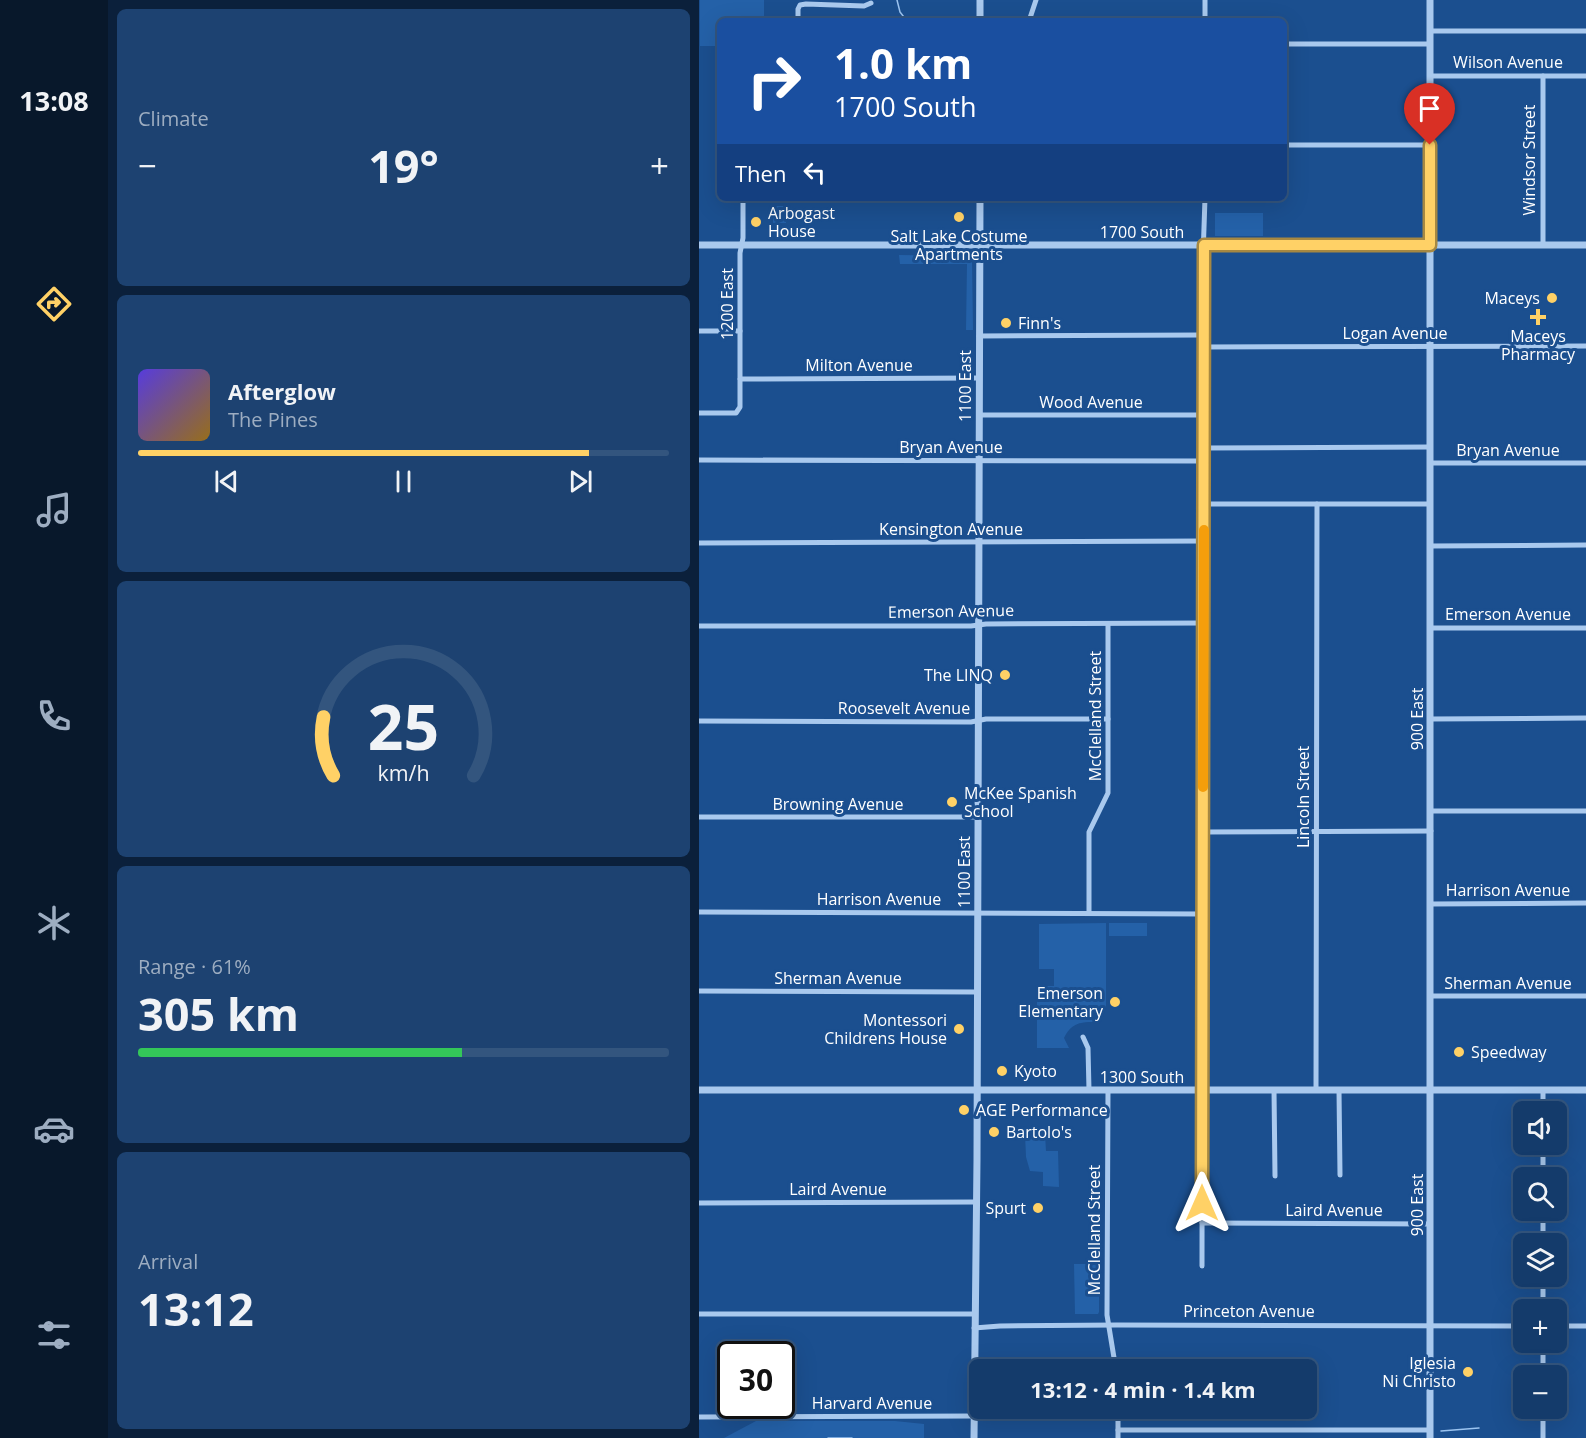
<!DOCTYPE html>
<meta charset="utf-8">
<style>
:root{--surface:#143b6b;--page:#1d4271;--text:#f1f3f6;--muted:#9dadc1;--line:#33557e;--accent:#ffd166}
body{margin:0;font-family:"Open Sans",sans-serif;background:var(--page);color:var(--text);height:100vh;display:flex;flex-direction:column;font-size:22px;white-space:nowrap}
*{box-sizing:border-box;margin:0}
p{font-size:20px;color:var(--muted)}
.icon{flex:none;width:33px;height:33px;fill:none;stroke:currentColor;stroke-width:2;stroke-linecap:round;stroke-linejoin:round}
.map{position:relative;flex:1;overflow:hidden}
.side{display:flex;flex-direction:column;gap:9px;padding:9px;background:#0b203b;width:591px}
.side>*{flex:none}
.guide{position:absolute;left:18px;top:18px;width:570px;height:183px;border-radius:9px;box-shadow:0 6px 24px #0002,0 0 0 2px var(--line);background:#1a4fa0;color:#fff;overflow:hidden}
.tools{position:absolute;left:814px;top:1101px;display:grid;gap:12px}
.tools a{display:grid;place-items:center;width:54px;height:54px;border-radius:9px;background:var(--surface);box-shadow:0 6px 24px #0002,0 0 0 2px var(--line);font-size:30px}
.speed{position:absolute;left:18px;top:1341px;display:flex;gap:12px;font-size:30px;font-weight:700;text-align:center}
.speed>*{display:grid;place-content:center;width:78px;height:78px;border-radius:50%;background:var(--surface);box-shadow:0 6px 24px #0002,0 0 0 2px var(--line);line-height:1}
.speed .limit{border:3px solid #111;border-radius:9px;background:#fff;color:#111}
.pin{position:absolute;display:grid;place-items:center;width:51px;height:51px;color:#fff;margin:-62px -26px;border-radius:50% 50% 50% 0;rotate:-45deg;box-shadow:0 0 6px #0007}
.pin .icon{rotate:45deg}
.me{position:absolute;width:66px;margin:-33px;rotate:0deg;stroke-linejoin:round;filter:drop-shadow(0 0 4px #0008)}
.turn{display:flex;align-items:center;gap:21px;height:126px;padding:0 18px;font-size:27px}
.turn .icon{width:78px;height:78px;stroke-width:2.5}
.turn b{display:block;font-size:42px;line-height:51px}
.then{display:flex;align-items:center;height:57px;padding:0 18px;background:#0003;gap:12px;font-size:22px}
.big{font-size:45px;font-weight:700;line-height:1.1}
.side .widget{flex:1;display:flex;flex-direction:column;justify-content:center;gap:9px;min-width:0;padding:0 21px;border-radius:9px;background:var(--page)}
.side .dial{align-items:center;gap:0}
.dial svg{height:156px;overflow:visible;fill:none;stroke:var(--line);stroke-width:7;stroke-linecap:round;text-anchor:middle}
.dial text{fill:var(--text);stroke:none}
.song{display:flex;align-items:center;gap:18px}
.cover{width:72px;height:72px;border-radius:9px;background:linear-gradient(135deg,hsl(250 70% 55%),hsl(40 70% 35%))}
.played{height:6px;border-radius:3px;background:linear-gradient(90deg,var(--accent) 85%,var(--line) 85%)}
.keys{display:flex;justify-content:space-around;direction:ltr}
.heat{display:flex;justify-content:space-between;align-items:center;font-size:33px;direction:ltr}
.charge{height:9px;border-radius:4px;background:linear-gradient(90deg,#34c759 61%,var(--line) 0)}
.trip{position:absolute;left:270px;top:1359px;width:348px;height:60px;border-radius:9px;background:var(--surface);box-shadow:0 6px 24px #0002,0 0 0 2px var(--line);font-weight:700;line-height:60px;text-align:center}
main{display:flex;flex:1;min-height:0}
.tabs{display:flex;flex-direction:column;width:108px;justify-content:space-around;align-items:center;background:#08182b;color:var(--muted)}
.tabs .icon{width:42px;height:42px}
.tabs .selected{color:var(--accent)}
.tabs b{font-size:27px;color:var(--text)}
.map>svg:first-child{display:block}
.green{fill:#2461a8}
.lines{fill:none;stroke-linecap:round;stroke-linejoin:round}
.stream{stroke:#9cc4f0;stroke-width:1.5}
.minor{stroke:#a9c9ee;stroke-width:5}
.tertiary{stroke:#a9c9ee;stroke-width:7}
.route-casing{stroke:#a68842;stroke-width:15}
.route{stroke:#ffd166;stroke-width:10}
.slow{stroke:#f59e0b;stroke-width:10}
.poi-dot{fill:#ffd166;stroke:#1b4f8f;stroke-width:2}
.labels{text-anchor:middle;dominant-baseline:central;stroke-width:6;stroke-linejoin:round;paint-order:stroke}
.street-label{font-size:16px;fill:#fff;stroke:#1b4f8f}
.poi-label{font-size:16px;fill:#fff;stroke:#1b4f8f;text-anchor:start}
</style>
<main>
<nav class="tabs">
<b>13:08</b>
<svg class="icon selected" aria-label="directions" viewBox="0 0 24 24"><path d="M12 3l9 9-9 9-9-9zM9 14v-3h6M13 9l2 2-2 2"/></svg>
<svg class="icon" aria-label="music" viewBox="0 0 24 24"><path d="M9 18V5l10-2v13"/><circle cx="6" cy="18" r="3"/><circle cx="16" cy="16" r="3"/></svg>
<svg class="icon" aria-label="phone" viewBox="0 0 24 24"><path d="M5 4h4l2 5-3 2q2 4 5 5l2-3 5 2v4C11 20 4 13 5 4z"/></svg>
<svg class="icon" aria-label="climate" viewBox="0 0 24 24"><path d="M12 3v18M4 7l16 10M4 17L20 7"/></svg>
<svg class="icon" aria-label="car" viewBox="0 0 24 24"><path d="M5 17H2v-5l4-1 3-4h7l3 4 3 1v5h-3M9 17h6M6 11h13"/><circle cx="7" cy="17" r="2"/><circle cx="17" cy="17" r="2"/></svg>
<svg class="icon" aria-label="filters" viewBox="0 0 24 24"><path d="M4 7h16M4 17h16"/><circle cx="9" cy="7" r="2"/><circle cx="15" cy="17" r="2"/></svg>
</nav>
<section class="side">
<div class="widget"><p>Climate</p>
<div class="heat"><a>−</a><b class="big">19°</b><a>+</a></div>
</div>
<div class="widget">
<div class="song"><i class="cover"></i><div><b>Afterglow</b><p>The Pines</p></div></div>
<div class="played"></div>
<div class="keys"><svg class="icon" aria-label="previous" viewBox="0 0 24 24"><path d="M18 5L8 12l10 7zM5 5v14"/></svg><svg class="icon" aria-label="pause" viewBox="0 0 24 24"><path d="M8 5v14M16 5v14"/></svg><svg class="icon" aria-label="next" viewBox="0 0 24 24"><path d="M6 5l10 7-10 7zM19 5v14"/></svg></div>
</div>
<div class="widget dial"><svg viewBox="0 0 100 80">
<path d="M14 69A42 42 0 1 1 86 69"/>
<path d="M14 69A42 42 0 0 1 9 39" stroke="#ffd166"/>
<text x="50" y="56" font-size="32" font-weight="700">25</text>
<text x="50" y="72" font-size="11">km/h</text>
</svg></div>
<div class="widget"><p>Range · 61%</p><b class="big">305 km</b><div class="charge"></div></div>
<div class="widget"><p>Arrival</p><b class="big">13:12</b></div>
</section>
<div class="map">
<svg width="887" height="1438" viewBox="0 0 887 1438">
<rect width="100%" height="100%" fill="#1b4f8f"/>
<!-- green -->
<g class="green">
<path d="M 1,0 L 65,0 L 65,21 L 21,21 L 21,46 L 1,46 Z"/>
<rect x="74" y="206" width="13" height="17"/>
<rect x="516" y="213" width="48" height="23"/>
<path d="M 200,255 L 268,256 L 273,260 L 274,330 L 267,330 L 268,264 L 201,264 Z"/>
<path d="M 407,923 L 407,1008 L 396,1008 L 394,1022 C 380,1022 372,1024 365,1038 L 370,1048 L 338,1048 L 338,986 L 355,986 L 355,969 L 340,969 L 340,924 Z"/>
<rect x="410" y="923" width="38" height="13"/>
<path d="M 326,1134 L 346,1134 L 347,1151 L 359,1151 L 360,1187 L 344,1186 L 344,1172 L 331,1171 L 327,1157 Z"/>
<path d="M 375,1264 L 400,1264 L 400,1312 L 399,1314 L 376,1314 Z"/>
<path d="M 57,1421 L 196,1421 L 225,1424 L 225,1438 L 25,1438 Z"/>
</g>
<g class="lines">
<!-- stream -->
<g class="stream">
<path d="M 198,0 L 201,12 L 208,21"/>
<path d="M 742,1431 L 780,1428"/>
<path d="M 129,1438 L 153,1438"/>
</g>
<!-- minor -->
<g class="minor">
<path d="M 506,0 L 506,21"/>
<path d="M 99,21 L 99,9 L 101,5 L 107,4 L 165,6 L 172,3"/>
<path d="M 330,21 L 337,0"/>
<path d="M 731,31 L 887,31"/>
<path d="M 585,44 L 731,44"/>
<path d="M 731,76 L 887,76"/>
<path d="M 844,76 L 844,245"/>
<path d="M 585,145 L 731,145"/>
<path d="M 0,331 L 41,331"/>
<path d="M 280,336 L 504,335"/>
<path d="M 504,347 L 887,346"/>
<path d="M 41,379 L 280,378"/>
<path d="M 0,413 L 37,413 L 41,407 L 41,253 L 44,238 L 44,198"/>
<path d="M 280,415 L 504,415"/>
<path d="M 504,448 L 731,447"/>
<path d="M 0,460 L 504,461"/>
<path d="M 731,463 L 887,463"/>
<path d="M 504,504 L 731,504"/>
<path d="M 0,543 L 505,541"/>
<path d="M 731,546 L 887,545"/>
<path d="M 0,626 L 272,626 L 287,624 L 505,623"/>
<path d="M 731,628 L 887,628"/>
<path d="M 731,719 L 887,718"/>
<path d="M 0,721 L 272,722 L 287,719 L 409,719"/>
<path d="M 732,811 L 887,811"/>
<path d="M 0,817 L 279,817"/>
<path d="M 504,832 L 732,831"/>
<path d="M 732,904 L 887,903"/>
<path d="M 0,912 L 504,914"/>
<path d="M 390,913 L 390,832 L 409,793 L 409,624"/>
<path d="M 0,991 L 278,992"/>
<path d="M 732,996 L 887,996"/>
<path d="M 384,1037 L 389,1048 L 390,1090"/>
<path d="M 409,1090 L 408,1315 L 417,1370"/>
<path d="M 575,1090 L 576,1176"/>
<path d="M 617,1090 L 618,504"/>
<path d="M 640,1090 L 641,1175"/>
<path d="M 844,1112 L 844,1090"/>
<path d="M 844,1144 L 844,1178"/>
<path d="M 0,1203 L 277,1202"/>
<path d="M 844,1210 L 844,1244"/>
<path d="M 503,1223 L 731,1224"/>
<path d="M 503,1266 L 504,257 L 506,198"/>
<path d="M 844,1276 L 844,1310"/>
<path d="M 0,1314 L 276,1314"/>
<path d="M 858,1326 L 887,1326"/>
<path d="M 275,1328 L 301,1326 L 418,1325 L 825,1326"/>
<path d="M 844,1342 L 844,1376"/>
<path d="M 419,1408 L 419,1438"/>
<path d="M 844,1408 L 844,1438"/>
<path d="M 275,1412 L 419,1413"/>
<path d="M 0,1417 L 275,1416"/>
<path d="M 419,1430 L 731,1430"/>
</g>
<!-- tertiary -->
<g class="tertiary">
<path d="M 281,21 L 281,0"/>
<path d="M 0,245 L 887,245"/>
<path d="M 0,1090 L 887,1090"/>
<path d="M 275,1438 L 278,1160 L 281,198"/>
<path d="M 731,1438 L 731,0"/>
</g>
</g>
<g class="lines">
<defs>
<path id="route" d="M 503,1203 L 505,245 L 731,245 L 731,145"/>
</defs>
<!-- route casing -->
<use href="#route" class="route-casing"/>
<!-- route -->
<use href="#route" class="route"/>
<!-- slow -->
<path class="slow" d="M 504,787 L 505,530"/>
</g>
<!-- markers -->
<g class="poi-dot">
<circle cx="260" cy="217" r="6"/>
<circle cx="57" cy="222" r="6"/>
<circle cx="853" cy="298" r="6"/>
<path d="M836 308h6v6h6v6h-6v6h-6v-6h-6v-6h6z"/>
<circle cx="307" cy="323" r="6"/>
<circle cx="306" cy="675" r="6"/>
<circle cx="253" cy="802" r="6"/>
<circle cx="416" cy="1002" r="6"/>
<circle cx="260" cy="1029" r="6"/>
<circle cx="760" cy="1052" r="6"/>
<circle cx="303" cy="1071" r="6"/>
<circle cx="265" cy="1110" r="6"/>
<circle cx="295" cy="1132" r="6"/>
<circle cx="339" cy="1208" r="6"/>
<circle cx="769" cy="1372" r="6"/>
</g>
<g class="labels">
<!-- street labels -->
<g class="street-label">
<text x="809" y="62">Wilson Avenue</text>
<text transform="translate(830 160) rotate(-90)">Windsor Street</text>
<text x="443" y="232">1700 South</text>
<text transform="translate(28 304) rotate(-90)">1200 East</text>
<text x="696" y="333">Logan Avenue</text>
<text x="160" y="365">Milton Avenue</text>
<text transform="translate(266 386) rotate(-90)">1100 East</text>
<text x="392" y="402">Wood Avenue</text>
<text x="252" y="447">Bryan Avenue</text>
<text x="809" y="450">Bryan Avenue</text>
<text x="252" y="529">Kensington Avenue</text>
<text transform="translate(252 611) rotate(-1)">Emerson Avenue</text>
<text x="809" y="614">Emerson Avenue</text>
<text x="205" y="708">Roosevelt Avenue</text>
<text transform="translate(396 716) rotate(-90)">McClelland Street</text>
<text transform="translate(718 719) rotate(-90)">900 East</text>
<text transform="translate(604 797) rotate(-90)">Lincoln Street</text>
<text x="139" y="804">Browning Avenue</text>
<text transform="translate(265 872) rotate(-90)">1100 East</text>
<text x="809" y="890">Harrison Avenue</text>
<text x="180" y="899">Harrison Avenue</text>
<text x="139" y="978">Sherman Avenue</text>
<text x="809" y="983">Sherman Avenue</text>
<text x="443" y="1077">1300 South</text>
<text x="139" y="1189">Laird Avenue</text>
<text transform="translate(718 1205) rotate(-90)">900 East</text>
<text x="635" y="1210">Laird Avenue</text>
<text transform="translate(395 1230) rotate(-90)">McClelland Street</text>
<text x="550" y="1311">Princeton Avenue</text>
<text x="173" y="1403">Harvard Avenue</text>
</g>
<!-- poi labels -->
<g class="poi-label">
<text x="69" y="213">Arbogast<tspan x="69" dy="18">House</tspan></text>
<text x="260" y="236" text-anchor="middle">Salt Lake Costume<tspan x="260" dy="18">Apartments</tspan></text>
<text x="841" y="298" text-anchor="end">Maceys</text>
<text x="319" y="323">Finn's</text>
<text x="839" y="336" text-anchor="middle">Maceys<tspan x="839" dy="18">Pharmacy</tspan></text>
<text x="294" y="675" text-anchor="end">The LINQ</text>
<text x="265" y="793">McKee Spanish<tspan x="265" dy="18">School</tspan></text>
<text x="404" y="993" text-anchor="end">Emerson<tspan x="404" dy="18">Elementary</tspan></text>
<text x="248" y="1020" text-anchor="end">Montessori<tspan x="248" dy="18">Childrens House</tspan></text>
<text x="772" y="1052">Speedway</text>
<text x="315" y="1071">Kyoto</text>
<text x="277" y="1110">AGE Performance</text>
<text x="307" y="1132">Bartolo's</text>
<text x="327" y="1208" text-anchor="end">Spurt</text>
<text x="757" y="1363" text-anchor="end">Iglesia<tspan x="757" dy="18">Ni Christo</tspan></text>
</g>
</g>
</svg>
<div class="tools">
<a><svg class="icon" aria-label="sound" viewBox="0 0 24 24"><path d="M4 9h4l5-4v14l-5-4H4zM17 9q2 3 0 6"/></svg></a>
<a><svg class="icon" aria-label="search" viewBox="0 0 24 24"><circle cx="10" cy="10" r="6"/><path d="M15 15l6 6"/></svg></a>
<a><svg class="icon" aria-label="layers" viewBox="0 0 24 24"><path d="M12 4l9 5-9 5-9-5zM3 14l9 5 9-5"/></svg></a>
<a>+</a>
<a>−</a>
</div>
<div class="speed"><div class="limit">30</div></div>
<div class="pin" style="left:731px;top:145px;background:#d93025"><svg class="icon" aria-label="arrive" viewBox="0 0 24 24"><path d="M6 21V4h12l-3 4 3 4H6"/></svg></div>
<svg class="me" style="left:503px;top:1203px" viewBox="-20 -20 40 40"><path d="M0-17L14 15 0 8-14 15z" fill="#ffd166" stroke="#fff" stroke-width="4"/></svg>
<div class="trip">13:12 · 4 min · 1.4 km</div>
<div class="guide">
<div class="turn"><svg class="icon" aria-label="right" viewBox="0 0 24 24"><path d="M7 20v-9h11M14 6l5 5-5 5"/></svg><div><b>1.0 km</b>1700 South</div></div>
<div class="then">Then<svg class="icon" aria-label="left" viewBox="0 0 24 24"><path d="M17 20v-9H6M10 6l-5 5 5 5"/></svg></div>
</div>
</div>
</main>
